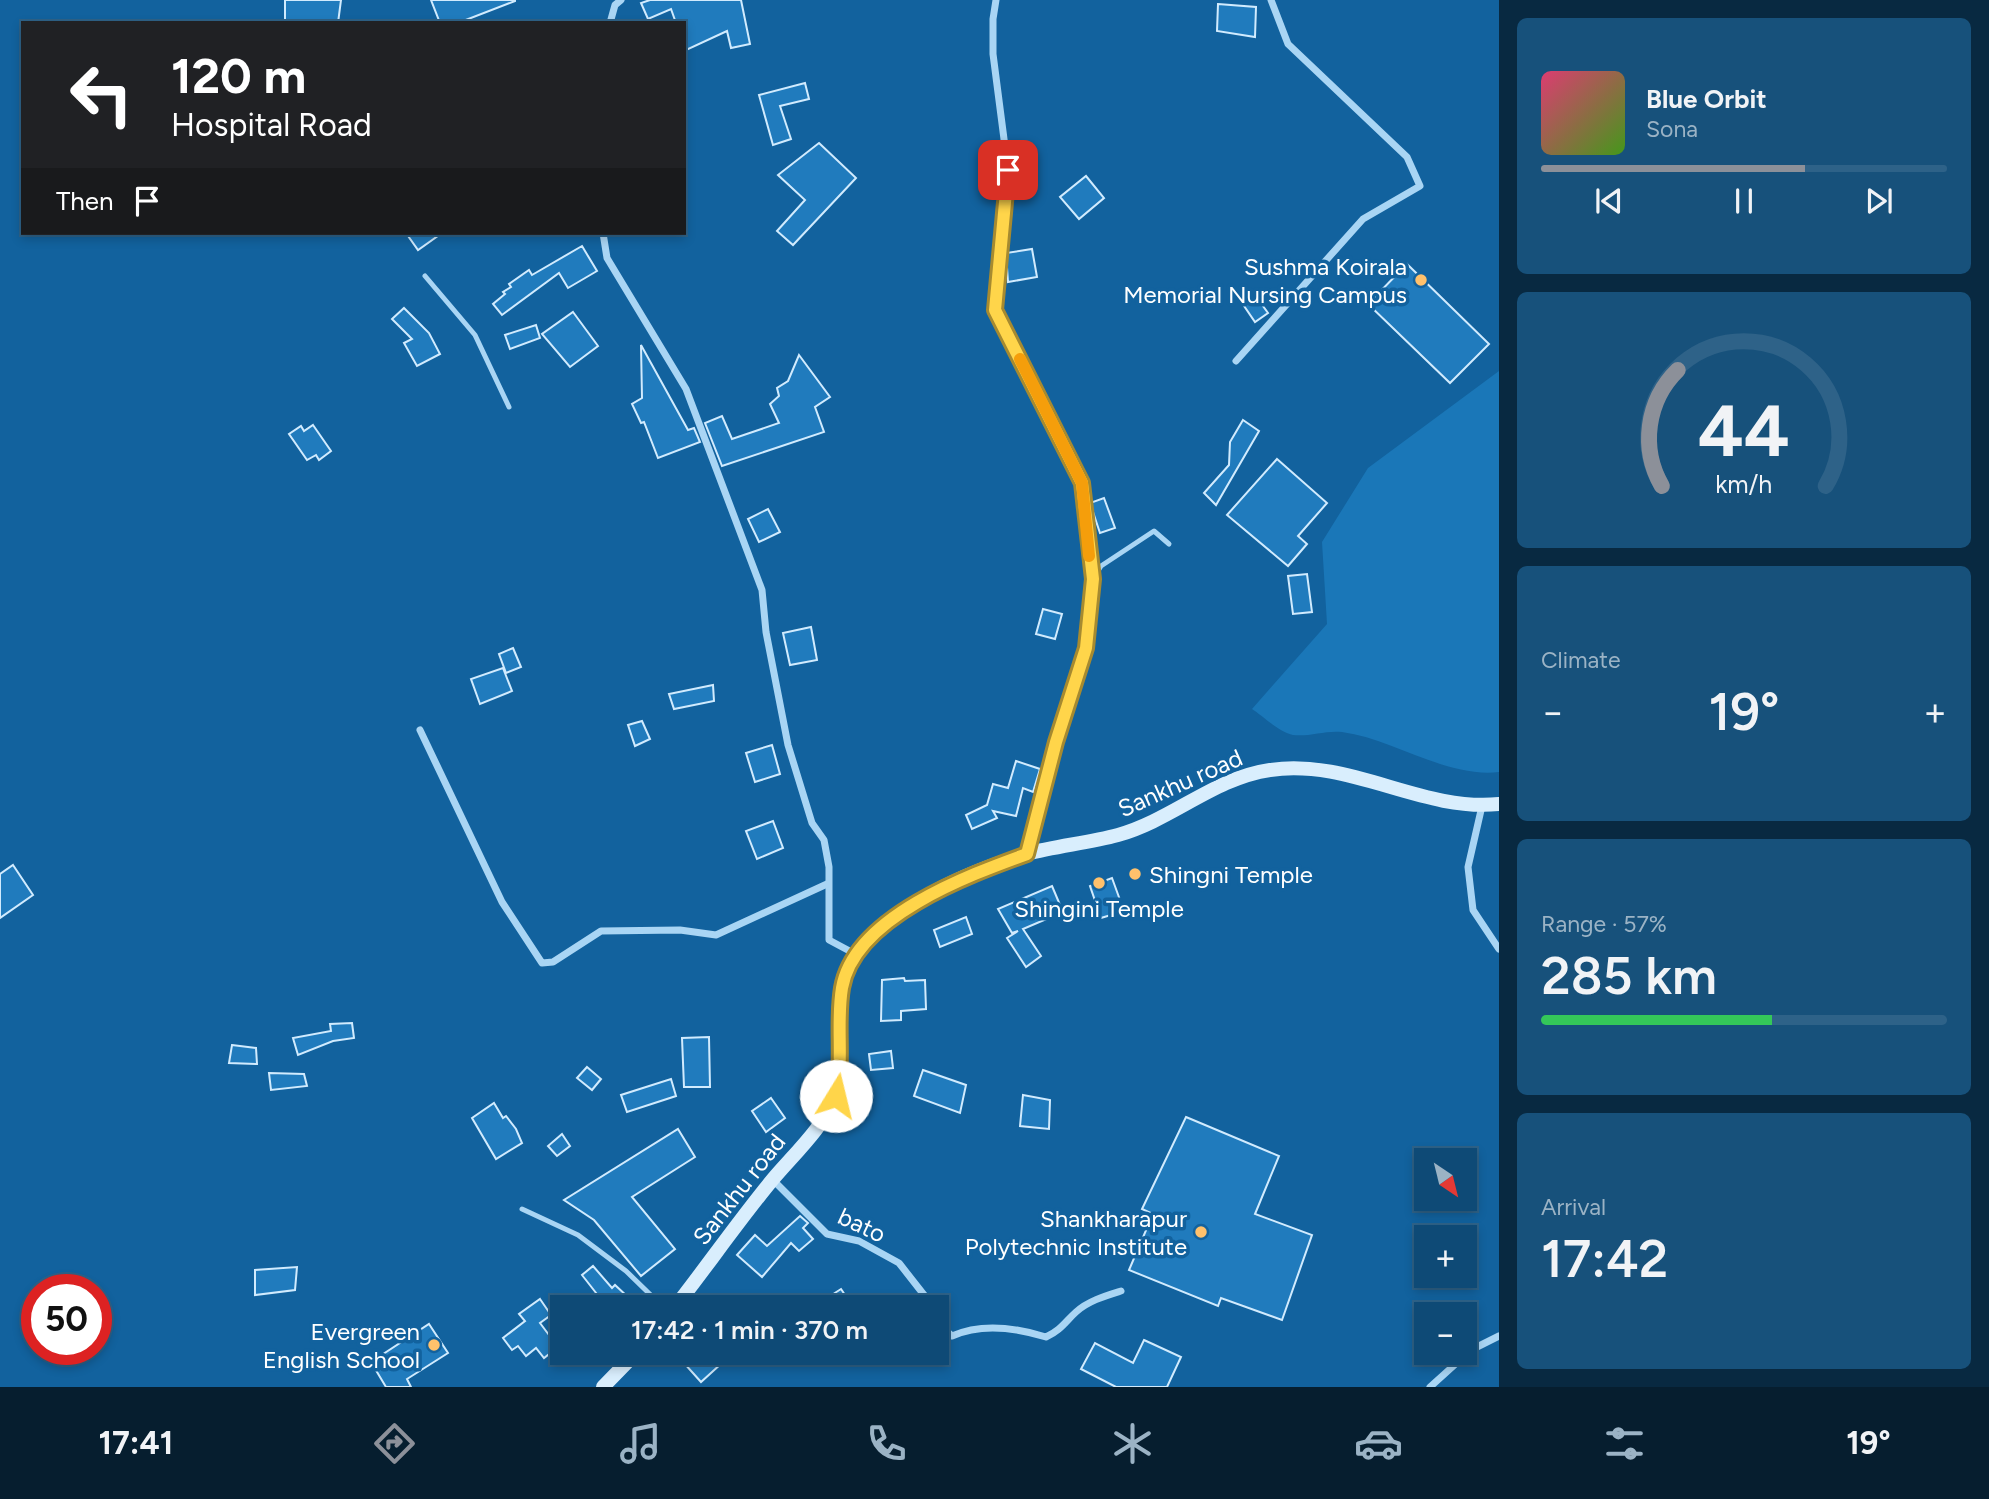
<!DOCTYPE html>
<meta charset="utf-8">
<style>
:root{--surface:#0e4a76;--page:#17517b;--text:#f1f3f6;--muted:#9bb3c5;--line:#2e6288;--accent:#8c9099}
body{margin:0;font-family:Figtree,sans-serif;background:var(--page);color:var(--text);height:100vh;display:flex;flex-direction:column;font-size:26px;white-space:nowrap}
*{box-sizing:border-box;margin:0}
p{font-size:23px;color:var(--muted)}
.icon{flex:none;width:38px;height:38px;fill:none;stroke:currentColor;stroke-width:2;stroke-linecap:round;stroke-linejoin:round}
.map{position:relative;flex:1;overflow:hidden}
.sheet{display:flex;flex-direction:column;gap:18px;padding:18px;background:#082941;width:490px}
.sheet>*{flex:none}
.hud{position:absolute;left:21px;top:21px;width:665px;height:214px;border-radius:0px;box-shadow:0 4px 10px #0003,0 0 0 2px var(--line);background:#202124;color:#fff;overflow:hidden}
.needle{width:46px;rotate:145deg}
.controls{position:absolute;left:1414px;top:1148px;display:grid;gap:14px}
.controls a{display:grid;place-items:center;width:63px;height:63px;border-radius:0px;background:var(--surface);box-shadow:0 4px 10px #0003,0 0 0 2px var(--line);font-size:35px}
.speed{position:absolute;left:21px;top:1274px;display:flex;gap:14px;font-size:35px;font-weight:700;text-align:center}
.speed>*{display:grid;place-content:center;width:91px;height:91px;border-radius:50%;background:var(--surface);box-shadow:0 4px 10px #0003,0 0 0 2px var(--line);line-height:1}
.speed .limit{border:10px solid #d22;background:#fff;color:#111}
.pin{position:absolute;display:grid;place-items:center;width:60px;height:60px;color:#fff;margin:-30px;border-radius:14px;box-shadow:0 4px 10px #0006}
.me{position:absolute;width:77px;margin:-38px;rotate:9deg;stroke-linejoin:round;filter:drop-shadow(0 0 5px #0008)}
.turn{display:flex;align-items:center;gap:24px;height:147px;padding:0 35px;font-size:32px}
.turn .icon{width:91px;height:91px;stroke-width:2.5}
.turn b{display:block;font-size:49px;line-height:60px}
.then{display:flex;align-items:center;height:66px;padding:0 35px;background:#0003;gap:14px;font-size:26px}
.big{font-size:52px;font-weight:600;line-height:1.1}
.sheet .widget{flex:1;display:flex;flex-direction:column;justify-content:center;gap:10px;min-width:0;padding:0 24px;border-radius:10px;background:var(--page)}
.sheet .dial{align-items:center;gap:0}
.dial svg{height:182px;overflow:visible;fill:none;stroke:var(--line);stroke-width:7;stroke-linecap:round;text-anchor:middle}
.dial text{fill:var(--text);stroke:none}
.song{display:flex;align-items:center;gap:21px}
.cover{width:84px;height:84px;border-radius:10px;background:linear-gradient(135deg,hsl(340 70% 55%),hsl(100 70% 35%))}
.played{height:7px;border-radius:4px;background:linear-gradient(90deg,var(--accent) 65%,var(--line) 65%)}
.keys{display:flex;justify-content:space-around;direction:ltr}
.heat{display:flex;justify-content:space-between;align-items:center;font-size:38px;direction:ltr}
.charge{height:10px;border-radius:5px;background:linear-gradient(90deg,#34c759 57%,var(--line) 0)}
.trip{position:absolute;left:550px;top:1295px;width:399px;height:70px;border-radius:0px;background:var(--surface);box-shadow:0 4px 10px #0003,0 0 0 2px var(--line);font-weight:600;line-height:70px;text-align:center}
.dock{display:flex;height:112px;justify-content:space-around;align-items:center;background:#061e2f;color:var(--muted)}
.dock .icon{width:49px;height:49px}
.dock .selected{color:var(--accent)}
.dock b{font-size:32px;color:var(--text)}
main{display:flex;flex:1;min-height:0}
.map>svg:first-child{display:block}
.green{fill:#1a77b8}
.building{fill:#207bbd;stroke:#d1ebfe;stroke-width:2}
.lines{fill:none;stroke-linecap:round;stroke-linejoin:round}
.service{stroke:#a9d5f4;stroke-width:5}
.minor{stroke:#a9d5f4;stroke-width:7}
.secondary{stroke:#d9eefd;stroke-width:14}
.route-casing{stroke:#a68a30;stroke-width:18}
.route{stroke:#ffd54a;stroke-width:12}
.slow{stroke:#f59e0b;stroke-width:12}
.poi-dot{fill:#ffc16c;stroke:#12629e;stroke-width:2.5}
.labels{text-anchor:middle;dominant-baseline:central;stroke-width:7;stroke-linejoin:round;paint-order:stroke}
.poi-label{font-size:24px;fill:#fff;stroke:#12629e;text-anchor:end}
.street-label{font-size:24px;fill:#fff;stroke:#12629e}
</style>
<main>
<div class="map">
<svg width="1499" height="1387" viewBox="0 0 1499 1387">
<rect width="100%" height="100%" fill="#12629e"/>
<!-- green -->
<path class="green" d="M 1499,371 L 1499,772 C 1446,778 1394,739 1342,732 C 1326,730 1309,737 1293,735 C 1280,733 1263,716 1252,709 L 1327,624 L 1322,542 L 1368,468 Z"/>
<!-- building -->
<g class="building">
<path d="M 285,0 L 341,0 L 338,23 L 285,23 Z"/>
<path d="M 431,0 L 515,0 L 515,1 L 458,23 L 440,23 Z"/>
<path d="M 650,0 L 741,0 L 750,44 L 731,48 L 727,31 L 684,51 L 684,23 L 676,23 L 671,9 L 648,19 L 641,3 Z"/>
<path d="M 1218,4 L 1256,7 L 1255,37 L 1217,31 Z"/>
<path d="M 805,83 L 809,99 L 780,106 L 791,139 L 773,145 L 759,95 Z"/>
<path d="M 819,143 L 856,178 L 793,245 L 777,231 L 805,200 L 778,175 Z"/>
<path d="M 1086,176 L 1104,198 L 1079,219 L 1060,197 Z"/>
<path d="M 406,233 L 442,233 L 418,250 Z"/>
<path d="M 582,246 L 597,271 L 568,288 L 559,273 L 502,315 L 493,304 L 505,294 L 503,292 L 511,287 L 509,284 L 529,270 L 532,275 Z"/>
<path d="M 1032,249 L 1037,277 L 1008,282 L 1006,253 Z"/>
<path d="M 1407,264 L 1489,344 L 1450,383 L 1368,304 Z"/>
<path d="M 1252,291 L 1268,313 L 1255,322 L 1240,300 Z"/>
<path d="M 404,308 L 429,333 L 440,354 L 417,366 L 404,343 L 412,339 L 392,319 Z"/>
<path d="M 573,312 L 598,346 L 570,367 L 542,334 Z"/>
<path d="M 536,325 L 540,338 L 510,349 L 505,335 Z"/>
<path d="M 641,345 L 688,430 L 694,428 L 700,442 L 658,458 L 644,422 L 641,423 L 632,404 L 642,398 Z"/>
<path d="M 799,355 L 830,397 L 815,407 L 824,432 L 722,466 L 705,423 L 722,416 L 732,439 L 779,423 L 770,404 L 779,396 L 777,388 L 788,381 Z"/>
<path d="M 1243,420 L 1259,431 L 1216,505 L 1204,493 L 1229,465 L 1230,442 Z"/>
<path d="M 313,425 L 331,451 L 319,460 L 316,455 L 307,460 L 289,434 L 301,426 L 304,431 Z"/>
<path d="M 1277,459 L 1327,503 L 1298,536 L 1307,544 L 1288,566 L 1227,515 Z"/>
<path d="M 1104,498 L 1115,528 L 1100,533 L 1090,503 Z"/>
<path d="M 768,509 L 780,532 L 759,542 L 748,519 Z"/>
<path d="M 1307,574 L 1312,612 L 1293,614 L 1288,576 Z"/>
<path d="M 1043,609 L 1062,614 L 1055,639 L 1036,634 Z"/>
<path d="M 811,627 L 817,660 L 790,665 L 783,633 Z"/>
<path d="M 513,648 L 521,667 L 506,673 L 499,654 Z"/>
<path d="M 503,668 L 512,691 L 480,704 L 471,679 Z"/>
<path d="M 713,685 L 714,701 L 674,709 L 669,694 Z"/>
<path d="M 642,721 L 650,739 L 635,746 L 628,725 Z"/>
<path d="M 772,745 L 780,774 L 755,782 L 746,753 Z"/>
<path d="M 1016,761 L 1040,769 L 1033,792 L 1023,788 L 1016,816 L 993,811 L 997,818 L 972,829 L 966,815 L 987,805 L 993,784 L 1008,788 Z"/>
<path d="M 773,821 L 783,848 L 757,859 L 746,831 Z"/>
<path d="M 13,865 L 33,895 L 0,918 L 0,874 Z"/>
<path d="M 1112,878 L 1124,911 L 1101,918 L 1090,886 Z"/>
<path d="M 1052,886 L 1063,912 L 1023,929 L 1041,956 L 1026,967 L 1007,938 L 1018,931 L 1012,933 L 998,909 Z"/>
<path d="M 966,917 L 972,934 L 940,947 L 934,930 Z"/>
<path d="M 904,978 L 905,981 L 925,980 L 926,1009 L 901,1011 L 901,1020 L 881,1021 L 882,980 Z"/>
<path d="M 352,1023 L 354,1038 L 333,1041 L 298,1055 L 293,1038 L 331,1031 L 330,1024 Z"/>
<path d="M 709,1037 L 710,1087 L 684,1087 L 682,1038 Z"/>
<path d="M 232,1045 L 256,1048 L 257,1064 L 229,1063 Z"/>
<path d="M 891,1051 L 893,1068 L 871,1070 L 869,1054 Z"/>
<path d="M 587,1067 L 601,1079 L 592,1090 L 577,1078 Z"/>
<path d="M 923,1070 L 966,1085 L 960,1113 L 914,1096 Z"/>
<path d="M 269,1073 L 304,1074 L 307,1086 L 271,1090 Z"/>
<path d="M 671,1079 L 676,1096 L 627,1112 L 621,1095 Z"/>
<path d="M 1023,1095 L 1050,1100 L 1049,1129 L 1020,1126 Z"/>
<path d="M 771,1098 L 785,1118 L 766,1132 L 752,1111 Z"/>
<path d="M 494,1103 L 503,1118 L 506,1116 L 516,1129 L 522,1143 L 496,1159 L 472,1118 Z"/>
<path d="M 1186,1117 L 1279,1156 L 1255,1214 L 1312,1235 L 1282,1320 L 1221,1298 L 1218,1306 L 1129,1270 L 1153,1214 L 1142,1209 Z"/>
<path d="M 678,1129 L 695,1157 L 632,1197 L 675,1249 L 641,1276 L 594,1220 L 564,1200 Z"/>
<path d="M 562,1134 L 570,1146 L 557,1156 L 548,1146 Z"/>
<path d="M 800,1216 L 808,1223 L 803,1228 L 813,1239 L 799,1251 L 791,1243 L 762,1277 L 737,1255 L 755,1235 L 767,1246 Z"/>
<path d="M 593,1266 L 612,1288 L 615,1285 L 629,1298 L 621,1307 L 588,1307 L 600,1298 L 582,1275 Z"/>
<path d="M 297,1267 L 295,1290 L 255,1295 L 255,1270 Z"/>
<path d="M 841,1289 L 853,1307 L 813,1307 Z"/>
<path d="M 540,1299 L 551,1315 L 540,1323 L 558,1347 L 544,1358 L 536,1348 L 526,1356 L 518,1346 L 512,1350 L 503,1338 L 525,1321 L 519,1314 Z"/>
<path d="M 429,1324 L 448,1353 L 407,1379 L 411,1387 L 386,1387 L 371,1362 Z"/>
<path d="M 1144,1340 L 1181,1357 L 1167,1387 L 1116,1387 L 1081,1369 L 1095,1343 L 1133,1363 Z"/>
<path d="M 675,1353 L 733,1353 L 701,1382 Z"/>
</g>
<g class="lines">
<!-- service -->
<g class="service">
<path d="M 425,276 L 475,335 L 509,407"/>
<path d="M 1093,579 L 1101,566 L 1154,531 L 1169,544"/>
<path d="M 522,1209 L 578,1235 L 626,1271 L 663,1307"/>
</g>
<!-- minor -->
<g class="minor">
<path d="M 996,0 L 993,19 L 993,54 L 1008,170 L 995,310 L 1082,483 L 1093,579 L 1086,648 L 1028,853"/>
<path d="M 610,23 L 615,5 L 621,0"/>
<path d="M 603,233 L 607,258 L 686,389 L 762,590 L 766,632 L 788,745 L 812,823 L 824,840 L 829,867 L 829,940 L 857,955"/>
<path d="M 1236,361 L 1363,219 L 1420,186 L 1407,157 L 1288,44 L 1271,0"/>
<path d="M 420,730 L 502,902 L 542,963 L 553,962 L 601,931 L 680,930 L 716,935 L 827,884"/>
<path d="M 1482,806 L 1468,867 L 1473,910 L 1499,949"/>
<path d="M 773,1180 L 827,1234 L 859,1241 L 899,1263 L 928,1300 L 929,1307"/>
<path d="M 936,1322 L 952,1336 C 981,1323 1017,1328 1046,1337 C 1061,1330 1065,1322 1076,1312 C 1088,1301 1105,1296 1121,1291"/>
<path d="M 1430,1387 L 1471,1350 L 1499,1336"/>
</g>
<!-- secondary -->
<g class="secondary">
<path d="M 675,1307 C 708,1265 739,1220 773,1179 C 794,1154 824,1127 836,1095 C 849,1059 832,1021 842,985 C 862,916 963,873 1026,854 C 1056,846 1088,843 1118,835 C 1172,820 1214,778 1270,770 C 1350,758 1421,812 1499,804"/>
<path d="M 603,1387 L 636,1353"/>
</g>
</g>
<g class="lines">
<defs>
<path id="route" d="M 836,1096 C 844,1059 836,1024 842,988 C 854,917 969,875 1027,854 L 1056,742 L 1086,648 L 1093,579 L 1082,483 L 995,310 L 1008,170"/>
</defs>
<!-- route casing -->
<use href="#route" class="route-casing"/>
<!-- route -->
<use href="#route" class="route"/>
<!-- slow -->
<path class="slow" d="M 1020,359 L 1082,483 L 1089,556"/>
</g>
<!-- markers -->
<g class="poi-dot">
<circle cx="1421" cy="280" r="7"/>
<circle cx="1135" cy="874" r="7"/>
<circle cx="1099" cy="883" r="7"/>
<circle cx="1201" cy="1232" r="7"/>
<circle cx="434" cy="1345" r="7"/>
</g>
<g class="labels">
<!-- poi labels -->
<g class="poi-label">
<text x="1407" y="266">Sushma Koirala<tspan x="1407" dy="28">Memorial Nursing Campus</tspan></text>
<text x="1149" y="874" text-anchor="start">Shingni Temple</text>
<text x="1099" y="908" text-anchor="middle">Shingini Temple</text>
<text x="1187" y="1218">Shankharapur<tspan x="1187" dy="28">Polytechnic Institute</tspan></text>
<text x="420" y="1331">Evergreen<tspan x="420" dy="28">English School</tspan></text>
</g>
<!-- street labels -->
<g class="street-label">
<text transform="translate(1180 783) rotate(-24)">Sankhu road</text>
<text transform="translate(739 1189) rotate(-52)">Sankhu road</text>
<text transform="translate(862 1225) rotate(25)">bato</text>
</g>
</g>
</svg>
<div class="controls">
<a><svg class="needle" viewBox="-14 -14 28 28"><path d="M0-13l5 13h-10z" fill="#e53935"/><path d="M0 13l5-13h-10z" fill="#9bb3c5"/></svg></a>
<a>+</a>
<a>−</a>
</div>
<div class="speed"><div class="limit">50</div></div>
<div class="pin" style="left:1008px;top:170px;background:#d93025"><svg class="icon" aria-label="arrive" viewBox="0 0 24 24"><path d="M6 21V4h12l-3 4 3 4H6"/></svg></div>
<svg class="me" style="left:836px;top:1096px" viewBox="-20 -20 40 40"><circle r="19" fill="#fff"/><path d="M0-13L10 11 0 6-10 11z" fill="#ffd54a"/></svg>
<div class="trip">17:42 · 1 min · 370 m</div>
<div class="hud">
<div class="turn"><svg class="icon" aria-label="left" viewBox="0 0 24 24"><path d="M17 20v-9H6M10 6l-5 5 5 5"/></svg><div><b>120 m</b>Hospital Road</div></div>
<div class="then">Then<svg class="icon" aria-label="arrive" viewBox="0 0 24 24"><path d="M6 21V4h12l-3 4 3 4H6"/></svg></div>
</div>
</div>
<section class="sheet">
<div class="widget">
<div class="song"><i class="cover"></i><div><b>Blue Orbit</b><p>Sona</p></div></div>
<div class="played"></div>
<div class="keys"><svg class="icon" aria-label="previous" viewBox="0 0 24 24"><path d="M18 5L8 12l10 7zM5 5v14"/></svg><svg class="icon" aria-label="pause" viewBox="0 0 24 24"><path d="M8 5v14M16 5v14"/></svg><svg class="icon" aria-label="next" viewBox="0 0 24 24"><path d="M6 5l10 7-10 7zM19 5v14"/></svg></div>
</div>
<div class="widget dial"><svg viewBox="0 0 100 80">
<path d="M14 69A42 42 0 1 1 86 69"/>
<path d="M14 69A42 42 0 0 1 21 18" stroke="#8c9099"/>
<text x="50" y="56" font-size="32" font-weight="700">44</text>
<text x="50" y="72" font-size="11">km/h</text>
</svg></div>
<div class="widget"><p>Climate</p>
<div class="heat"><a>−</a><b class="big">19°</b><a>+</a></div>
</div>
<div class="widget"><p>Range · 57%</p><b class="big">285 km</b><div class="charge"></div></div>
<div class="widget"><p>Arrival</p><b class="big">17:42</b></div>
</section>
</main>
<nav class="dock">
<b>17:41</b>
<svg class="icon selected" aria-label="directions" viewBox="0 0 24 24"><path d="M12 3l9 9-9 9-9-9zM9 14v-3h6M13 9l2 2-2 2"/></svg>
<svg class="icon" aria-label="music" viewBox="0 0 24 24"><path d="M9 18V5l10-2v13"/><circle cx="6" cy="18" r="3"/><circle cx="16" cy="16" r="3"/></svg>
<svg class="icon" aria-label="phone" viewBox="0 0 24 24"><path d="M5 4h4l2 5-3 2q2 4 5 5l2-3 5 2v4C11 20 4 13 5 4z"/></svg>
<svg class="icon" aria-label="climate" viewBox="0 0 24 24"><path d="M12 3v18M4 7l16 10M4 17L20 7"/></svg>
<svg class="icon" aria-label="car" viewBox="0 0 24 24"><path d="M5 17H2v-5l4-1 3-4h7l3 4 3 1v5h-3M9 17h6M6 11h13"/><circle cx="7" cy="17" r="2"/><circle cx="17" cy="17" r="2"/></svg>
<svg class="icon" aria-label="filters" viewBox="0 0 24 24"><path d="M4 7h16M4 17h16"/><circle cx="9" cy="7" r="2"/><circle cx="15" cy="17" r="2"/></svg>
<b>19°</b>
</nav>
